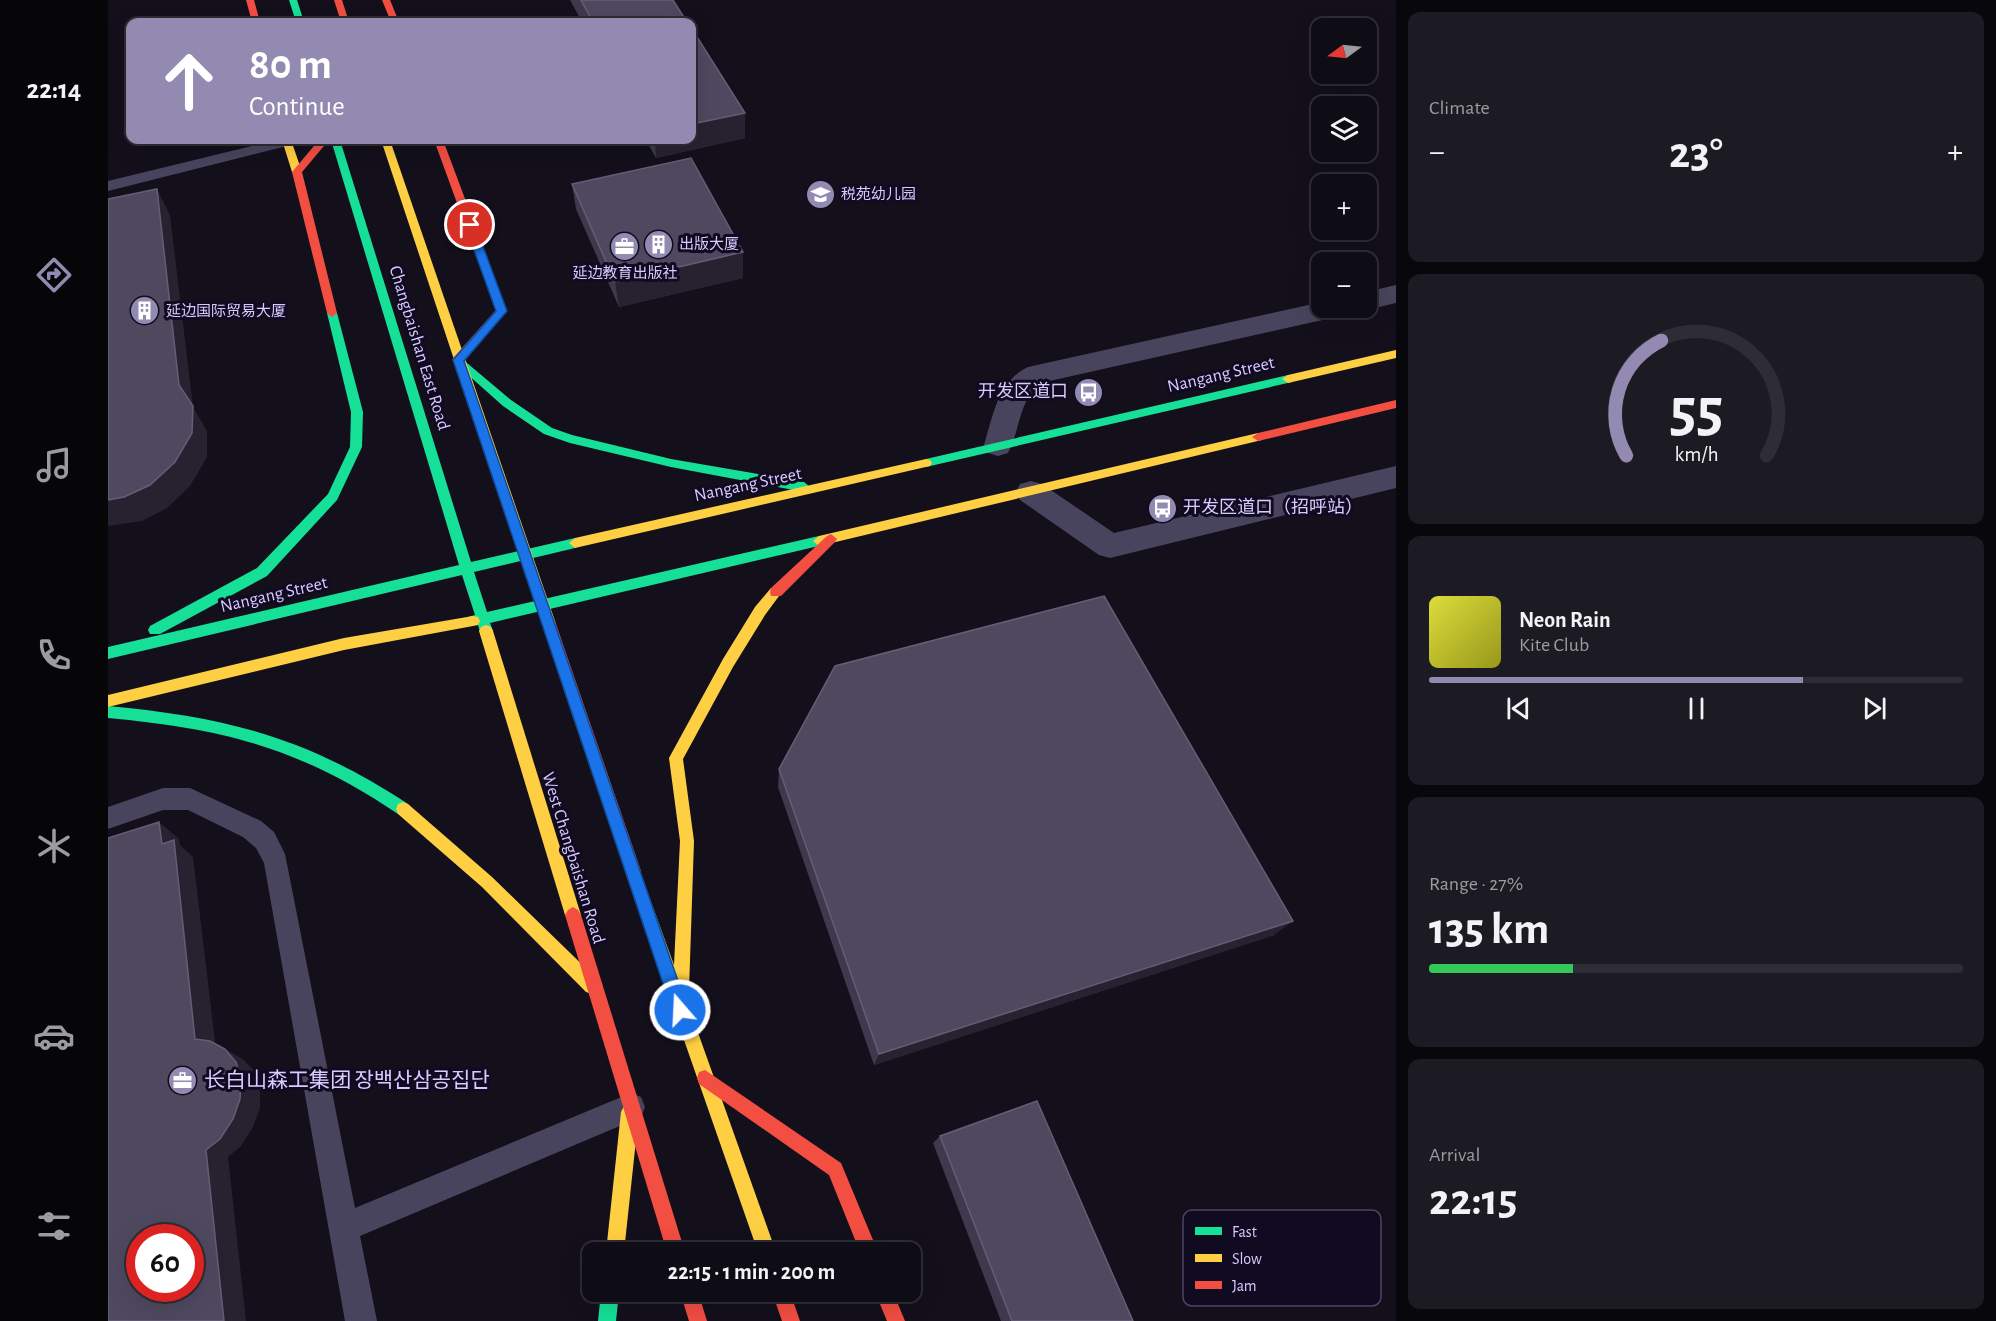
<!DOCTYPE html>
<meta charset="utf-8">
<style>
:root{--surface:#0e0c15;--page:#1c1a22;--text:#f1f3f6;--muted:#9b9ba0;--line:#2e2c34;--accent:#928ab0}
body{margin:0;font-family:"Alegreya Sans","Noto Sans SC","Noto Sans KR",sans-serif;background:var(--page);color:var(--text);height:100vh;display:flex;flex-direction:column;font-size:22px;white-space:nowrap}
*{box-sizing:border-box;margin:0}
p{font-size:20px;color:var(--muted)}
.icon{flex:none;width:33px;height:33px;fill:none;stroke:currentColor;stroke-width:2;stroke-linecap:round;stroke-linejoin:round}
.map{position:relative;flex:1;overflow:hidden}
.details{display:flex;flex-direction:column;gap:12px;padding:12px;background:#08070c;width:600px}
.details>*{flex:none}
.guide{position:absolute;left:18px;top:18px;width:570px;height:126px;border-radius:12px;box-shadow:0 6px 24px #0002,0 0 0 2px var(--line);background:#928ab0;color:#fff;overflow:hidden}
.needle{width:39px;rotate:255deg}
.controls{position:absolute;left:1203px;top:18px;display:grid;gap:12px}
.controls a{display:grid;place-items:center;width:66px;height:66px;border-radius:12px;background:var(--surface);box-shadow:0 6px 24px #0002,0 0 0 2px var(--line);font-size:30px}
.speed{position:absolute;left:18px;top:1224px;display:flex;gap:12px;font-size:30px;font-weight:700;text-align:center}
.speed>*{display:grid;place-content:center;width:78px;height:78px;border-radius:50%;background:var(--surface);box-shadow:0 6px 24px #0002,0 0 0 2px var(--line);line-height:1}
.speed .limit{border:9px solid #d22;background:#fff;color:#111}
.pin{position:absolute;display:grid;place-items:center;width:51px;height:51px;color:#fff;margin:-26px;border:3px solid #fff;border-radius:50%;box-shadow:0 2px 6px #0007}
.me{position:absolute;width:66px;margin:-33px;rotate:341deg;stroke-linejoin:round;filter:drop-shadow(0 0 4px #0008)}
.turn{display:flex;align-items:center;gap:21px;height:126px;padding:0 24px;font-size:27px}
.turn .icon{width:78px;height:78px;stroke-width:2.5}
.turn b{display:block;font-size:42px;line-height:51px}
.big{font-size:45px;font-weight:600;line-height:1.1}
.details .tile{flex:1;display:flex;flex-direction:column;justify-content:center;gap:9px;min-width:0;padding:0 21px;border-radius:12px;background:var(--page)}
.details .dial{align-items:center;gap:0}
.dial svg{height:156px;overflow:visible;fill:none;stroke:var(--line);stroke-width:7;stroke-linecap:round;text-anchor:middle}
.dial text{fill:var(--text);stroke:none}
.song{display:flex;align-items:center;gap:18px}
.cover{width:72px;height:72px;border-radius:9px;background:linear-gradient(135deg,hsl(60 70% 55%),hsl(60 70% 35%))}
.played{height:6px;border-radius:3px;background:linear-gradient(90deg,var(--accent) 70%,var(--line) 70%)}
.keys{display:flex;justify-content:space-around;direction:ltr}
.heat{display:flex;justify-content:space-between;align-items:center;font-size:33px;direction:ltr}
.charge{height:9px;border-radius:4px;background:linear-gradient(90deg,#34c759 27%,var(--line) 0)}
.trip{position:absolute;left:474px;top:1242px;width:339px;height:60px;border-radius:12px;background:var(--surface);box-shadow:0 6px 24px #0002,0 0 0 2px var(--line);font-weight:600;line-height:60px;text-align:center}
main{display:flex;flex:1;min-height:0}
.menu{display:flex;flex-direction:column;width:108px;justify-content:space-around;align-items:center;background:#060508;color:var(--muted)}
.menu .icon{width:42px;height:42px}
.menu .selected{color:var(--accent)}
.menu b{font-size:27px;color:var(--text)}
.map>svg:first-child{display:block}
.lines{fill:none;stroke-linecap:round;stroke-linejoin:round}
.lane{fill:#48445d;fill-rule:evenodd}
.street{fill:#48445d;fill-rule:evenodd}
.fast{fill:#16e098;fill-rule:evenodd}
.slow{fill:#ffcf43;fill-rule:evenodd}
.jam{fill:#f24e42;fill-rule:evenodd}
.wall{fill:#3e394c}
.shaded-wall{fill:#262230}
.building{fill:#4e495f;stroke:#645d78;stroke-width:1.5;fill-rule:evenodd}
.route{fill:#1a73e8;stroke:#114b97;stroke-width:1.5}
.labels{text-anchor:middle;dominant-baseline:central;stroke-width:6;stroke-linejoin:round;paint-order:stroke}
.far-poi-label{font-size:15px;fill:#d7cbff;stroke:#110b21;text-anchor:start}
.street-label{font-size:18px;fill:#d7cbff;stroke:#110b21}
.poi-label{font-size:18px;fill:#d7cbff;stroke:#110b21;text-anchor:end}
.near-poi-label{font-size:21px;fill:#d7cbff;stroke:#110b21;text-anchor:start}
.key{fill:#110b21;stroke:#4c4564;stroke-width:1.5}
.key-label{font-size:16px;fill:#d7cbff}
</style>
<main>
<nav class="menu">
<b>22:14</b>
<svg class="icon selected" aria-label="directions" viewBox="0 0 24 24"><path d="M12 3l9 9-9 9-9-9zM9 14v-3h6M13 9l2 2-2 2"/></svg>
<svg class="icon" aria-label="music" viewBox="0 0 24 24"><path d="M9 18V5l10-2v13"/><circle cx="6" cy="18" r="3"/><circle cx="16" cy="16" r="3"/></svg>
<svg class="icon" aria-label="phone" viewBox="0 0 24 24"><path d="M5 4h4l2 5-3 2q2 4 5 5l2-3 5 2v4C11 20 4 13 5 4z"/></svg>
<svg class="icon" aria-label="climate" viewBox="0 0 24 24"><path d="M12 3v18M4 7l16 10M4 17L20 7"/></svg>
<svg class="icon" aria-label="car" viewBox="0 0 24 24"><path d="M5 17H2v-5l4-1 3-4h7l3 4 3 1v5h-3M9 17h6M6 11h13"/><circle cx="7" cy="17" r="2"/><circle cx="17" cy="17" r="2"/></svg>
<svg class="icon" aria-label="filters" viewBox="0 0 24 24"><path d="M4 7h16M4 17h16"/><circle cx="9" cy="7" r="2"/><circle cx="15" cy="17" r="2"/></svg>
</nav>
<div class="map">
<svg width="1288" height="1321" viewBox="0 0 1288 1321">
<rect width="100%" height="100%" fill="#13101c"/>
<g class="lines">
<!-- lane -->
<g class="lane">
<path d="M 168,140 L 193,140 L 191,143 L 0,191 L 0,181 Z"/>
<path d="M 55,788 L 82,788 L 153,821 L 166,832 L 177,854 L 247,1208 L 523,1093 L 533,1097 L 537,1107 L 533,1117 L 252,1236 L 269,1321 L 237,1321 L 156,863 L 148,848 L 135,837 L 80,810 L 55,810 L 0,829 L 0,807 Z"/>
</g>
<!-- street -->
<g class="street">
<path d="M 1288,285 L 1288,303 L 1258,310 L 1250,308 L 1258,308 L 1258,292 Z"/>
<path d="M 1214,302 L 1214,308 L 1241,308 L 1237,314 L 1228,317 L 937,382 C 911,394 913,429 900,453 L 890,456 L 880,453 L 876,445 C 885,416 890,381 920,367 Z"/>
<path d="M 1288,466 L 1288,488 L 1002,558 L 991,555 L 912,500 L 908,492 L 912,484 L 923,481 L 934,484 L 1006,533 Z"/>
</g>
<!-- fast -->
<g class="fast">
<path d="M 181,0 L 189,0 L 196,22 L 188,22 Z"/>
<path d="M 223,140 L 232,140 L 363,562 L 467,538 L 473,543 L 467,548 L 366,572 L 379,612 L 711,536 L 715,537 L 717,541 L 715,545 L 382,623 L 385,631 L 383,635 L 373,635 L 370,625 L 360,625 L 358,621 L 360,617 L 367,615 L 354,575 L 0,659 L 0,647 L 351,565 Z"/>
<path d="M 224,309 L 229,313 L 255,412 L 254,447 L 229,500 L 159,576 L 52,634 L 42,634 L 40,630 L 42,626 L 149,568 L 220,494 L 242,447 L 243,412 L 219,313 Z"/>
<path d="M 353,358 L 403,400 L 444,428 L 464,435 L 563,459 L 696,482 L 702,487 L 696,492 L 563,467 L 462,443 L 436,434 L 395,406 L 349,365 L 349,359 Z"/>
<path d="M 1180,375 L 1186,379 L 1184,382 L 818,467 L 812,463 L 818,459 Z"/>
<path d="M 0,706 C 119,717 200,738 300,804 L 302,809 L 300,814 L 295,816 L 290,814 C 192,748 117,729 0,718 Z"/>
<path d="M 493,1292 L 511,1292 L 508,1321 L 490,1321 Z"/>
</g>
<!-- slow -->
<g class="slow">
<path d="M 174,140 L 183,140 L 194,172 L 192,174 L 184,172 Z"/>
<path d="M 273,140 L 282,140 L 448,624 L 446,628 L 436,628 L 434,624 Z"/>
<path d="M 1288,350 L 1288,358 L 1180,383 L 1174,379 L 1180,375 Z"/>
<path d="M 1150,433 L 1154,434 L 1156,437 L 1154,440 L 711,546 L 705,541 L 711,536 Z"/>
<path d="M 818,459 L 822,460 L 824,463 L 822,466 L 467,548 L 461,543 L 467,538 Z"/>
<path d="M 668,587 L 673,588 L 674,592 L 657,615 L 625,667 L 575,759 L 586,841 L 581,990 L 577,996 L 668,1252 L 650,1252 L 517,871 L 520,866 L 525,864 L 530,866 L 566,965 L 572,841 L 561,758 L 615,659 L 647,607 L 663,588 Z"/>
<path d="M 365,616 L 370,617 L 372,621 L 370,625 L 365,626 L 236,650 L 0,707 L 0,695 L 236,638 Z"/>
<path d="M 378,625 L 383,627 L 385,631 L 473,915 L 470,920 L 465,923 L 460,920 L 457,915 L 371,631 L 373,627 Z"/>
<path d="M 295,802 L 300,804 L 384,877 L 490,980 L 492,986 L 490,992 L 484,994 L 478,992 L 374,887 L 290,814 L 288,809 L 290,804 Z"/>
<path d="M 522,1103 L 528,1106 L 531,1112 L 516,1252 L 498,1252 L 513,1112 L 516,1106 Z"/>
</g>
<!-- jam -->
<g class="jam">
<path d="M 138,0 L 146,0 L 152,22 L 144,22 Z"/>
<path d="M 226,0 L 234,0 L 241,22 L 233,22 Z"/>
<path d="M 274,0 L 282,0 L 291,22 L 283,22 Z"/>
<path d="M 211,140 L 221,140 L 194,172 L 229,313 L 224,317 L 219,313 L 184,172 Z"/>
<path d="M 326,140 L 335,140 L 399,311 L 354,363 L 350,364 L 344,360 L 346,357 L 388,310 Z"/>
<path d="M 1288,400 L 1288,408 L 1150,441 L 1144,437 L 1150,433 Z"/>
<path d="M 723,534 L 729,539 L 727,542 L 673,596 L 663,596 L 662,592 L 663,588 L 719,536 Z"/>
<path d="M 441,619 L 446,620 L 448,624 L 533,871 L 530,876 L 525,878 L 520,876 L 517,871 L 434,624 L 436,620 Z"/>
<path d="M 465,907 L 470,910 L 473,915 L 577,1252 L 559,1252 L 457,915 L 460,910 Z"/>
<path d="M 597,1070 L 733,1163 L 770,1252 L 752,1252 L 721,1175 L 591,1084 L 589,1078 L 591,1072 Z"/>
<path d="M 572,1292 L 590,1292 L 599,1321 L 581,1321 Z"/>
<path d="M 664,1292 L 682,1292 L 692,1321 L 674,1321 Z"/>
<path d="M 767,1292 L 785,1292 L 797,1321 L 779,1321 Z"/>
</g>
</g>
<!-- wall -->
<g class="wall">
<path d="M 462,0 L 565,0 L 579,22 L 474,22 Z"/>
<path d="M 637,138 L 548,158 L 538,140 L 584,140 Z"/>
<path d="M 464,184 L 635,252 L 635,278 L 511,307 L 468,209 Z"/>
<path d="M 671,769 L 1166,935 L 766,1065 L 670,787 Z"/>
<path d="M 832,1136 L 1025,1321 L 893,1321 L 825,1143 Z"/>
</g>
<!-- shaded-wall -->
<g class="shaded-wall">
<path d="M 637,113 L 637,138 L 548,158 L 547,140 L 584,140 L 584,124 Z"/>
<path d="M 49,189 L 62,215 L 85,407 L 99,431 L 99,457 L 82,486 L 59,508 L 34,521 L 0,526 L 0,500 L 71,385 Z"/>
<path d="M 635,252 L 635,278 L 511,307 L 507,282 Z"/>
<path d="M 51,822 L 71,839 L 72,845 L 85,857 L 108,1050 L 87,1039 L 54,844 Z"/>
<path d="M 1185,921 L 1166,935 L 766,1065 L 771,1054 Z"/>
<path d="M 117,1049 L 136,1060 L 147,1072 L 152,1089 L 152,1108 L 145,1127 L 133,1146 L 120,1157 L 138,1321 L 116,1321 L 98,1150 Z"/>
</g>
<!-- building -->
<g class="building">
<path d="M 473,0 L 565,0 L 579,22 L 485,22 Z"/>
<path d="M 584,29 L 637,113 L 584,124 Z"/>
<path d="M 583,158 L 635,252 L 507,282 L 464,184 Z"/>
<path d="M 49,189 L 71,385 L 85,406 L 84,433 L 67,462 L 42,485 L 16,497 L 0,500 L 0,199 Z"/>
<path d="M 996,596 L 1185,921 L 771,1054 L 671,769 L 727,666 Z"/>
<path d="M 51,822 L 54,844 L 66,840 L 87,1039 L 102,1041 L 117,1049 L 128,1062 L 133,1079 L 132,1099 L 125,1119 L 112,1139 L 98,1150 L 116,1321 L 0,1321 L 0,838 ZM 32,1238 L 82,1238 L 82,1288 L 32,1288 Z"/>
<path d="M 929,1101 L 1025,1321 L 904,1321 L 832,1136 Z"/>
</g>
<!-- route -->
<path class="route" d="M 362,222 L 367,225 L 399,311 L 356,361 L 580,1010 L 578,1016 L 572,1018 L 566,1016 L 564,1010 L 345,360 L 388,311 L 357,225 Z"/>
<!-- icons -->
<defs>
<symbol id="school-disc" viewBox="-11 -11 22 22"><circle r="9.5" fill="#928ab0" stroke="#110b21"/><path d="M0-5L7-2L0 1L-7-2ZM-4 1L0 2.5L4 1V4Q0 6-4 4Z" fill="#fff"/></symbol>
<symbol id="building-disc" viewBox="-11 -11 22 22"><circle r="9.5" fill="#928ab0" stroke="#110b21"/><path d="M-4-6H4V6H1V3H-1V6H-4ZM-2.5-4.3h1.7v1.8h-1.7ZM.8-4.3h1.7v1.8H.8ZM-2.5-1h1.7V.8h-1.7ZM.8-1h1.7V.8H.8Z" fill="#fff"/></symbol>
<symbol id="office-disc" viewBox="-11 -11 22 22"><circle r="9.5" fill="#928ab0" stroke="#110b21"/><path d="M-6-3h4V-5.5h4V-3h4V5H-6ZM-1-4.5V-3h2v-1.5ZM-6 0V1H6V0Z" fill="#fff"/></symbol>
<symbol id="bus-disc" viewBox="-11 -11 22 22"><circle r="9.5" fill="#928ab0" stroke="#110b21"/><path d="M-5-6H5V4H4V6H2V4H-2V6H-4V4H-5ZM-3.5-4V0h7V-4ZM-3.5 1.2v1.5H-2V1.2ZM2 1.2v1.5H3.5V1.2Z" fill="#fff"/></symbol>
</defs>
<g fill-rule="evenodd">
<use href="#school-disc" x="696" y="178" width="33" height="33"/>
<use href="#building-disc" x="534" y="228" width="33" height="33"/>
<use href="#office-disc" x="500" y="230" width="33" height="33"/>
<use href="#building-disc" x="20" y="294" width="33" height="33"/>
<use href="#bus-disc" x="964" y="376" width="33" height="33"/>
<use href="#bus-disc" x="1038" y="492" width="33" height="33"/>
<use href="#office-disc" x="58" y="1064" width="33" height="33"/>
</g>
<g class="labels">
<!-- far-poi labels -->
<g class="far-poi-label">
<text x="733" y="194">税苑幼儿园</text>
<text x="571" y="244">出版大厦</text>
<text x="517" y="273" text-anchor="middle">延边教育出版社</text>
<text x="58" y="311">延边国际贸易大厦</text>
</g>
<!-- street labels -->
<g class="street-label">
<text transform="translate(311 348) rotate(73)">Changbaishan East Road</text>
<text transform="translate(1113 375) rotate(-13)">Nangang Street</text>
<text transform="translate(640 485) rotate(-12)">Nangang Street</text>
<text transform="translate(166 595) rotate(-13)">Nangang Street</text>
<text transform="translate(465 858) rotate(73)">West Changbaishan Road</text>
</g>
<!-- poi labels -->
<g class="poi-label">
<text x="960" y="392">开发区道口</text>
<text x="1075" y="508" text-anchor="start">开发区道口（招呼站）</text>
</g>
<!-- near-poi labels -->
<g class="near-poi-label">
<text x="96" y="1080">长白山森工集团 장백산삼공집단</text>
</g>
</g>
<!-- legend -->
<rect x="1075" y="1210" width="198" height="96" rx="9" class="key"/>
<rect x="1087" y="1227" width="27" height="8" fill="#16e098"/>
<rect x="1087" y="1254" width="27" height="8" fill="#ffcf43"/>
<rect x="1087" y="1281" width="27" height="8" fill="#f24e42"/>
<g class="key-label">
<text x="1124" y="1237">Fast</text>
<text x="1124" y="1264">Slow</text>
<text x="1124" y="1291">Jam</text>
</g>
</svg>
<div class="controls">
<a><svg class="needle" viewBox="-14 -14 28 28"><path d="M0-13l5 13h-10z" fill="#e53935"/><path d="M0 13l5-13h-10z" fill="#9b9ba0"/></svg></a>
<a><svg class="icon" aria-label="layers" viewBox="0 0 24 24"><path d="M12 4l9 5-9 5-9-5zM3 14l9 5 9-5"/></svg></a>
<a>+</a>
<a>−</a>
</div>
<div class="speed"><div class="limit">60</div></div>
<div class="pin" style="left:362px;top:225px;background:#d93025"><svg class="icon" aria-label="arrive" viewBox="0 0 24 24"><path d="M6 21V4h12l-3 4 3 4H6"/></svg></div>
<svg class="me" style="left:572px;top:1010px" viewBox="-20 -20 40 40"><circle r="17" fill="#1a73e8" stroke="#fff" stroke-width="3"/><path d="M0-11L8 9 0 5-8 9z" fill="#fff"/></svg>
<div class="trip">22:15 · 1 min · 200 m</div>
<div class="guide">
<div class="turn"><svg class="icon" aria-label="ahead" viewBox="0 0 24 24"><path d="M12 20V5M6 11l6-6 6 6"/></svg><div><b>80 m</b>Continue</div></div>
</div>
</div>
<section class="details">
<div class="tile"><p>Climate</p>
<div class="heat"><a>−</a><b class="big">23°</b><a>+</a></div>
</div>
<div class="tile dial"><svg viewBox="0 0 100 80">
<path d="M14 69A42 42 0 1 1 86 69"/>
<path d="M14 69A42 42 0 0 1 32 10" stroke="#928ab0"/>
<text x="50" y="56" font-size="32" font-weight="700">55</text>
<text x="50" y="72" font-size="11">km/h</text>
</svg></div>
<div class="tile">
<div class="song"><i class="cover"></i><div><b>Neon Rain</b><p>Kite Club</p></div></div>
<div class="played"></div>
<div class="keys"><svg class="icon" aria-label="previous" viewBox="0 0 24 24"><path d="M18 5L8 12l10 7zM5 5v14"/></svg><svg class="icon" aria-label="pause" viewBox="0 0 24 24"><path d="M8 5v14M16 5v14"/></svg><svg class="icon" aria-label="next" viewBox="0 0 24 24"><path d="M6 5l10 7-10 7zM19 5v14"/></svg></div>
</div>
<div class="tile"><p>Range · 27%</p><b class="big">135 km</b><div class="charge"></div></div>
<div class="tile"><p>Arrival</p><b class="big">22:15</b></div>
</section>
</main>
